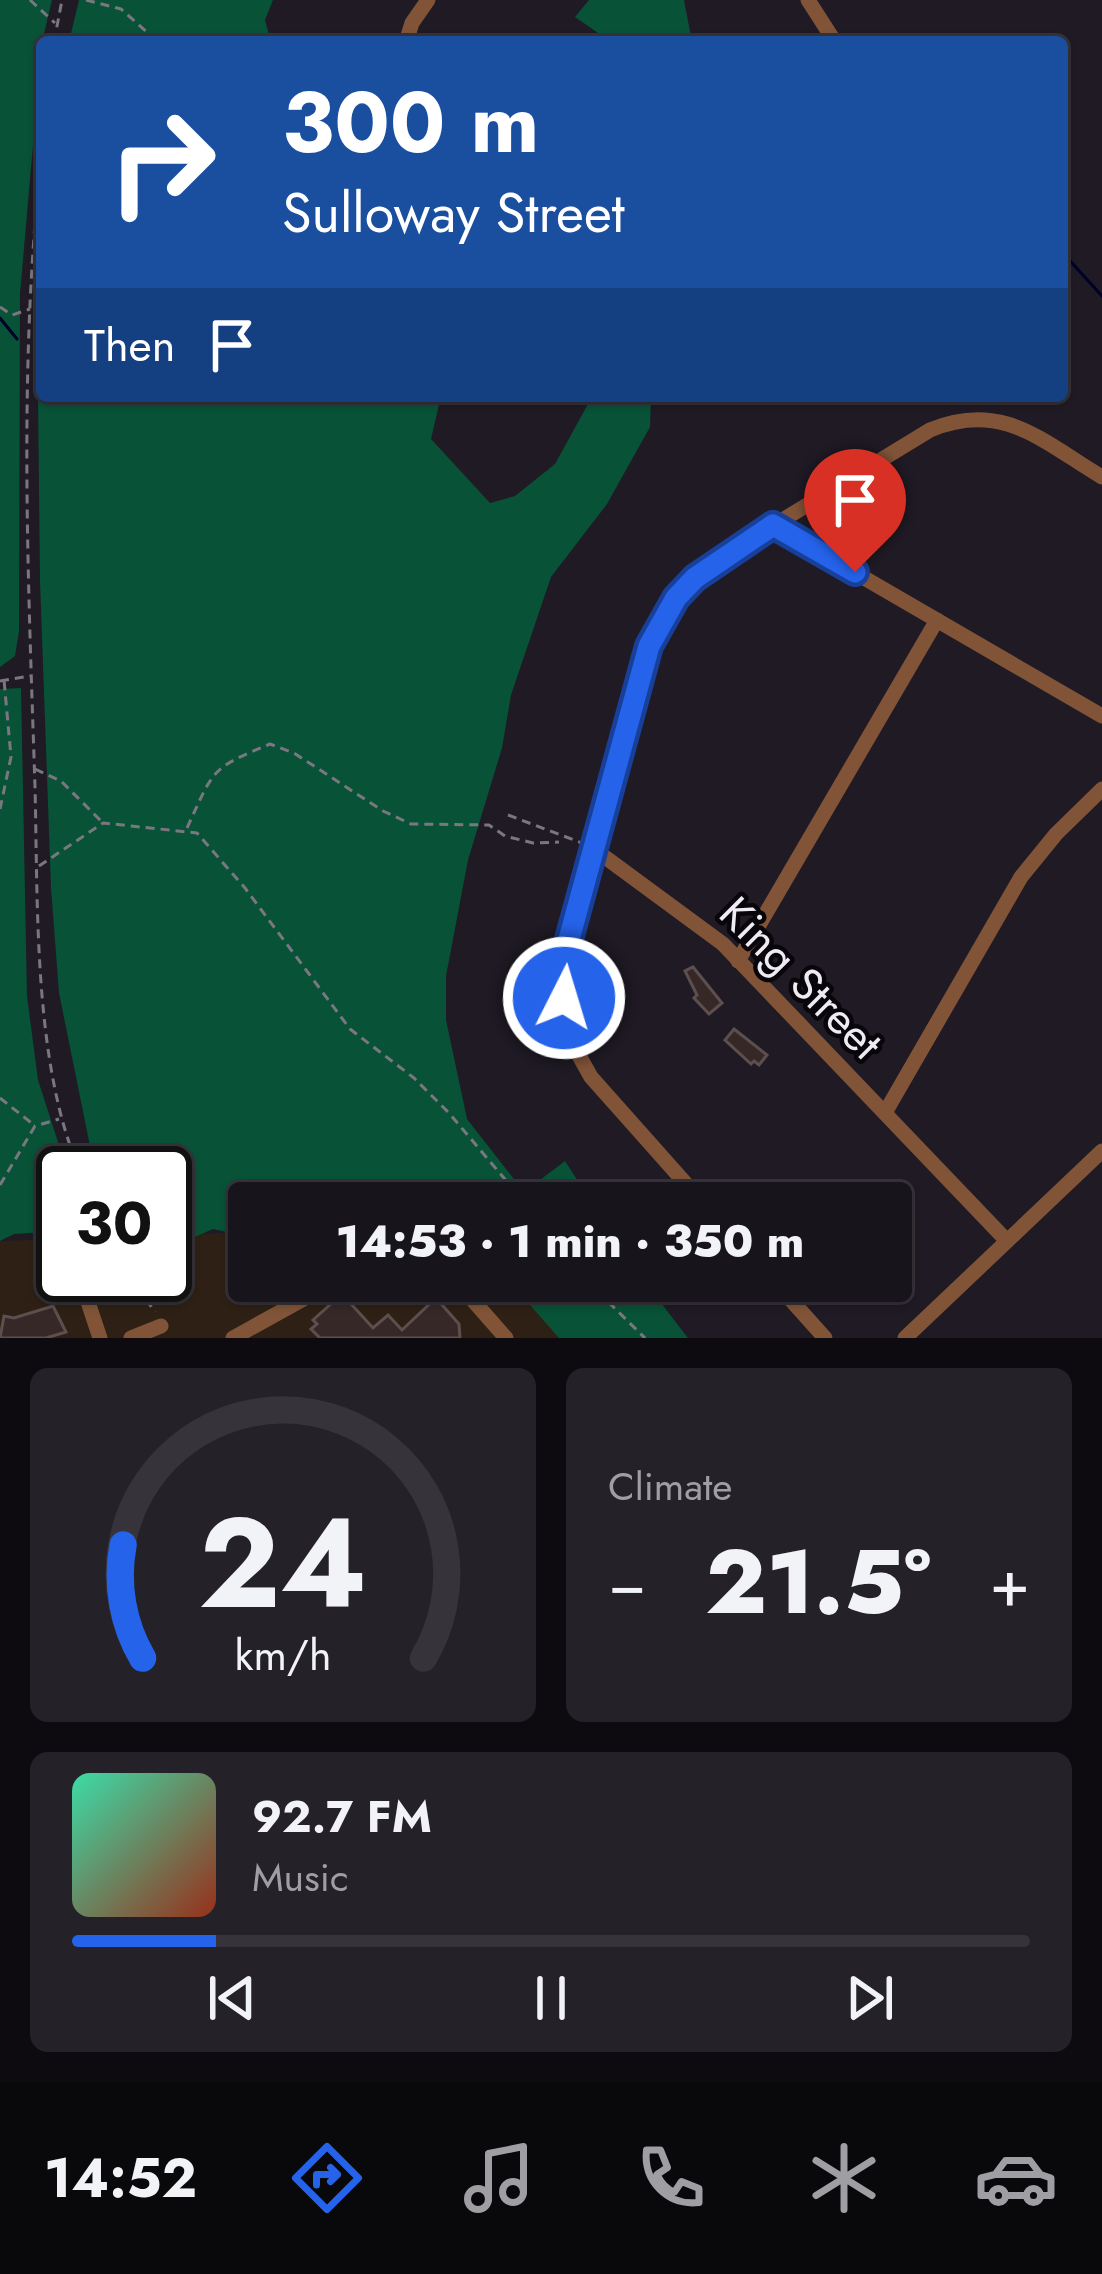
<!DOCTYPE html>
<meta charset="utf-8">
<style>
:root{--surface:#17141b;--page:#242128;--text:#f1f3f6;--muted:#9e9ea3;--line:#36333a;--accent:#2563eb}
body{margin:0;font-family:Jost,sans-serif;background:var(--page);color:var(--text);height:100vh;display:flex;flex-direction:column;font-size:45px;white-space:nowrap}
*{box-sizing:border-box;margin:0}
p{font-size:39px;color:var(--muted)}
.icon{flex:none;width:66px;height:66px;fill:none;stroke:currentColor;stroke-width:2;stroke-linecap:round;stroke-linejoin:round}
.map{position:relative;height:1338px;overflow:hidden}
.details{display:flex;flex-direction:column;gap:30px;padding:30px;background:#0d0b0f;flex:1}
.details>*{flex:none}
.top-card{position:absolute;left:36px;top:36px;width:1032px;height:366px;border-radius:12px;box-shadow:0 3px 9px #0004,0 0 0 3px var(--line);background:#1a4fa0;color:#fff;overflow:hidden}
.speed{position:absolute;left:36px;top:1146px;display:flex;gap:24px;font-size:60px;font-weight:700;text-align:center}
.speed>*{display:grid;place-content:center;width:156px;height:156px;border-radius:50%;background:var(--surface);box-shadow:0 3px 9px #0004,0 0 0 3px var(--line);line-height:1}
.speed .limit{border:6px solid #111;border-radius:18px;background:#fff;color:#111}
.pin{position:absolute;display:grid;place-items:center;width:102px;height:102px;color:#fff;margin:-123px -51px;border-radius:50% 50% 50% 0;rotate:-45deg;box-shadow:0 0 12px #0007}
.pin .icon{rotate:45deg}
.me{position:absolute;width:132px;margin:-66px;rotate:5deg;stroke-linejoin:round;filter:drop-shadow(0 0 9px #0008)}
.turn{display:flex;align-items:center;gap:42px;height:252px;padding:0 48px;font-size:54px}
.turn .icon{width:156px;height:156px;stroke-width:2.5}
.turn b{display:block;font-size:84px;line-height:102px}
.then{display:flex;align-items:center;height:114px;padding:0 48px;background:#0003;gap:24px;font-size:45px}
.big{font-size:90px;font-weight:800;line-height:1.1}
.details .card{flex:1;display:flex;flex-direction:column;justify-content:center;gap:18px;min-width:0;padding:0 42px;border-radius:18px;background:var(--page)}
.details .dial{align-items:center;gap:0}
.dial svg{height:312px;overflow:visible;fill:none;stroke:var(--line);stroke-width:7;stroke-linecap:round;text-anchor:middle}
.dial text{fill:var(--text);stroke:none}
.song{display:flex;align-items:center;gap:36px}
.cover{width:144px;height:144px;border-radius:18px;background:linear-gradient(135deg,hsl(160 70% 55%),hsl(10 70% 35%))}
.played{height:12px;border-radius:6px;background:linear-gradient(90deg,var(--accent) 15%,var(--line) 15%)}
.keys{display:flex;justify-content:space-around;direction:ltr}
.heat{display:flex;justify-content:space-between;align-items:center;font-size:66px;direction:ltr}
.details .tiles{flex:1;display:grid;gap:30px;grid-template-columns:1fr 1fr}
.card:last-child{grid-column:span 2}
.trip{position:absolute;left:228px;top:1182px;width:684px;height:120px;border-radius:12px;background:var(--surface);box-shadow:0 3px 9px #0004,0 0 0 3px var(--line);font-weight:800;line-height:120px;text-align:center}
.tab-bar{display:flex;height:192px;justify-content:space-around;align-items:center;background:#09080b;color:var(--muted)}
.tab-bar .icon{width:84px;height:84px}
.tab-bar .active{color:var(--accent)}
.tab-bar b{font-size:54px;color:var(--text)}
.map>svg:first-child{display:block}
.medical{fill:#2e2014}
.forest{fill:#085237}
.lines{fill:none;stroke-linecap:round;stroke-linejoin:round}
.stream{stroke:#000028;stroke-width:3}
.building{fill:#352827;stroke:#5d4f4e;stroke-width:3}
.path{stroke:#7b7780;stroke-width:3;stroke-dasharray:9 6;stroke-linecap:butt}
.minor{stroke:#815438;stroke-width:15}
.route-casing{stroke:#184099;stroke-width:30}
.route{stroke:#2563eb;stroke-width:21}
.labels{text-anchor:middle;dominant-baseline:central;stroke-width:9;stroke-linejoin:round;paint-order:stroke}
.street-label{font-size:45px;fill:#eeebf2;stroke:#08060a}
</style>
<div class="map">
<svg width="1102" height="1338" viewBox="0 0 1102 1338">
<rect width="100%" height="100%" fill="#1f1a24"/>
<!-- medical -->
<path class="medical" d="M 249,1232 L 249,1281 L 587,1281 L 637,1338 L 0,1338 L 0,1241 L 63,1239 L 63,1275 L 165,1275 L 165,1235 Z"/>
<!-- forest -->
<g class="forest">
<path d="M 0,0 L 52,0 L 42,42 L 20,294 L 19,631 L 15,656 L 0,667 Z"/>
<path d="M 79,0 L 273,0 L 265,20 L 271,42 L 69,42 Z"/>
<path d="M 589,0 L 684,0 L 692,42 L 602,42 L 601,35 L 575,17 Z"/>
<path d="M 42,333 L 42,396 L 441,396 L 431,439 L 490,503 L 515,496 L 555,464 L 588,404 L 599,396 L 651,396 L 650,427 L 607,504 L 551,577 L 511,695 L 502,748 L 468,860 L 446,976 L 446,1020 L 467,1119 L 524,1192 L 565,1161 L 592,1203 L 249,1203 L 249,1237 L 213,1229 L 165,1250 L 165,1173 L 104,1173 L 91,1151 L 59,993 L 51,888 L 40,581 L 38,394 Z"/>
<path d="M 21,688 L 27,996 L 38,1080 L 68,1173 L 63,1173 L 63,1231 L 14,1234 L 0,1241 L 0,689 Z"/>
<path d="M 509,1281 L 644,1281 L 688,1338 L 559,1338 Z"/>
</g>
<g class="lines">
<!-- stream -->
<g class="stream">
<path d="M 1062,252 L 1102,296"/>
<path d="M 0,318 L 17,339"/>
<path d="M 36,354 L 42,356"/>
<path d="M 288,396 L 298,396"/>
</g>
</g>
<!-- building -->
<g class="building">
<path d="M 693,967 L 722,1003 L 709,1014 L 694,998 L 697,995 L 685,971 Z"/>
<path d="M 734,1029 L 767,1055 L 759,1065 L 754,1061 L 751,1064 L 725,1040 Z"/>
<path d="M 342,1294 L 373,1328 L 388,1315 L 402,1330 L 436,1298 L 459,1324 L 460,1338 L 320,1338 L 311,1329 L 317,1324 L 313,1320 Z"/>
<path d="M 53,1306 L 66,1332 L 46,1338 L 0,1338 L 4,1316 L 14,1318 Z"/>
</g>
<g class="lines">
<!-- path -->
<g class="path">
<path d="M 30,0 L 55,23"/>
<path d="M 86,0 L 121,9 L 158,42"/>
<path d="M 54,42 L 62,0"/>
<path d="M 42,150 C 18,362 28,574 35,787 C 38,904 33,1067 81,1173"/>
<path d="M 0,307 L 12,315 L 30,309"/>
<path d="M 0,681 L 30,676"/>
<path d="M 35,769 L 61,781 L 102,822"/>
<path d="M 0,809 L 11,757 L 4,680"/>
<path d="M 508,815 L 582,843"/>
<path d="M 187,828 C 214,770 209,769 270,744 L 294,753 L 383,811 L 411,824 L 489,825 L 505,836 L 533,843 L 559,842"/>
<path d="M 39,866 L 103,823 L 197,833 L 245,888 L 350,1029 L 414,1078 L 449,1113 L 525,1203"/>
<path d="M 0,1098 L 34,1125"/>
<path d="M 0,1185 L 35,1126 L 59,1119"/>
<path d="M 129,1275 L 155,1312"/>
<path d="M 587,1281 L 645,1338"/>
</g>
<!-- minor -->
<g class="minor">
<path d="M 808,0 L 835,42"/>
<path d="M 406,42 L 412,23 L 428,0"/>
<path d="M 773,525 L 1102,716"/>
<path d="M 594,849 L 723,944 L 1007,1241"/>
<path d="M 738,961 L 937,620"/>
<path d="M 886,1111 L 1021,877 L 1056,834 L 1102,789"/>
<path d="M 703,1203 L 591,1077 L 577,1052 L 564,998 L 568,943 L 649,647 L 677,598 L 717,560 L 930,430 C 1002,400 1042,441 1102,477"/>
<path d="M 79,1275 L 100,1338"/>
<path d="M 456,1281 L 506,1338"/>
<path d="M 774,1281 L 825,1338"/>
<path d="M 131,1338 L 161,1326"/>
<path d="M 233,1338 L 336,1281"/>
<path d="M 905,1338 L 1102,1151"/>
</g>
</g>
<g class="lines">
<defs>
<path id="route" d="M 564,998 L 568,943 L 649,646 L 676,598 L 695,578 L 773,525 L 855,572"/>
</defs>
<!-- route casing -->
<use href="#route" class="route-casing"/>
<!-- route -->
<use href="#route" class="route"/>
</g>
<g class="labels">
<!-- street labels -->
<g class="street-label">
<text transform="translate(801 978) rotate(45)">King Street</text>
</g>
</g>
</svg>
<div class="speed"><div class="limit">30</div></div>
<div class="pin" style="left:855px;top:572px;background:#d93025"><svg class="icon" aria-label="arrive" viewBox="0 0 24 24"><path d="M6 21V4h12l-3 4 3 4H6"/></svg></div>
<svg class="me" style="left:564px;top:998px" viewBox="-20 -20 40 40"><circle r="17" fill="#2563eb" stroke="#fff" stroke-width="3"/><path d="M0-11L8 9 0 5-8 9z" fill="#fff"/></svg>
<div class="trip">14:53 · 1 min · 350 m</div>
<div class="top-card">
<div class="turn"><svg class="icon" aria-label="right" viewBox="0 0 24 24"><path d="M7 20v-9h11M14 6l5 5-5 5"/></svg><div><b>300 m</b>Sulloway Street</div></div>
<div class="then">Then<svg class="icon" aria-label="arrive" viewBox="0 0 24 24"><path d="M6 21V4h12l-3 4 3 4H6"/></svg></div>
</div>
</div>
<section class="details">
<div class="tiles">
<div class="card dial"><svg viewBox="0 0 100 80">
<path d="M14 69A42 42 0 1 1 86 69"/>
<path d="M14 69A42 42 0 0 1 9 40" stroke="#2563eb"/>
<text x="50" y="56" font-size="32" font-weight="700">24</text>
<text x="50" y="72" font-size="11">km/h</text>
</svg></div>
<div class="card"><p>Climate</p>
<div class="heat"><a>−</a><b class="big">21.5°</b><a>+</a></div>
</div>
<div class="card">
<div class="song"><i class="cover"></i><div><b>92.7 FM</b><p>Music</p></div></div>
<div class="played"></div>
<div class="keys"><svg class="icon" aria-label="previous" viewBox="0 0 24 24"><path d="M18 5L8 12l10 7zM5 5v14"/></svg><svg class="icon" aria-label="pause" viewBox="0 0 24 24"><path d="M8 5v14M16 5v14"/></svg><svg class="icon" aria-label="next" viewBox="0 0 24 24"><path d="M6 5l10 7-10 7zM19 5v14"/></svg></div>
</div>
</div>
</section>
<nav class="tab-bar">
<b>14:52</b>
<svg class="icon active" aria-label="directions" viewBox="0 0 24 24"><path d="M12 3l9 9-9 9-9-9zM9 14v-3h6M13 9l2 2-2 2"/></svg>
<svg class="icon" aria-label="music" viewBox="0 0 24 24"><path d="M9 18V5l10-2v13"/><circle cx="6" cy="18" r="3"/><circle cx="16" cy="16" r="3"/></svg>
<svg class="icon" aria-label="phone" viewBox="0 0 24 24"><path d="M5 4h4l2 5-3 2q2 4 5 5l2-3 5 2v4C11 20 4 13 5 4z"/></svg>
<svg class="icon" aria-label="climate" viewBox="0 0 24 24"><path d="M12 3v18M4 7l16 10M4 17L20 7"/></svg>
<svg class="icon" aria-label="car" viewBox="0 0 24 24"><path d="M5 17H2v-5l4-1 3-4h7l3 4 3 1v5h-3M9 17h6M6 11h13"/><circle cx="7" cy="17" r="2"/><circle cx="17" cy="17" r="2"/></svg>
</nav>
